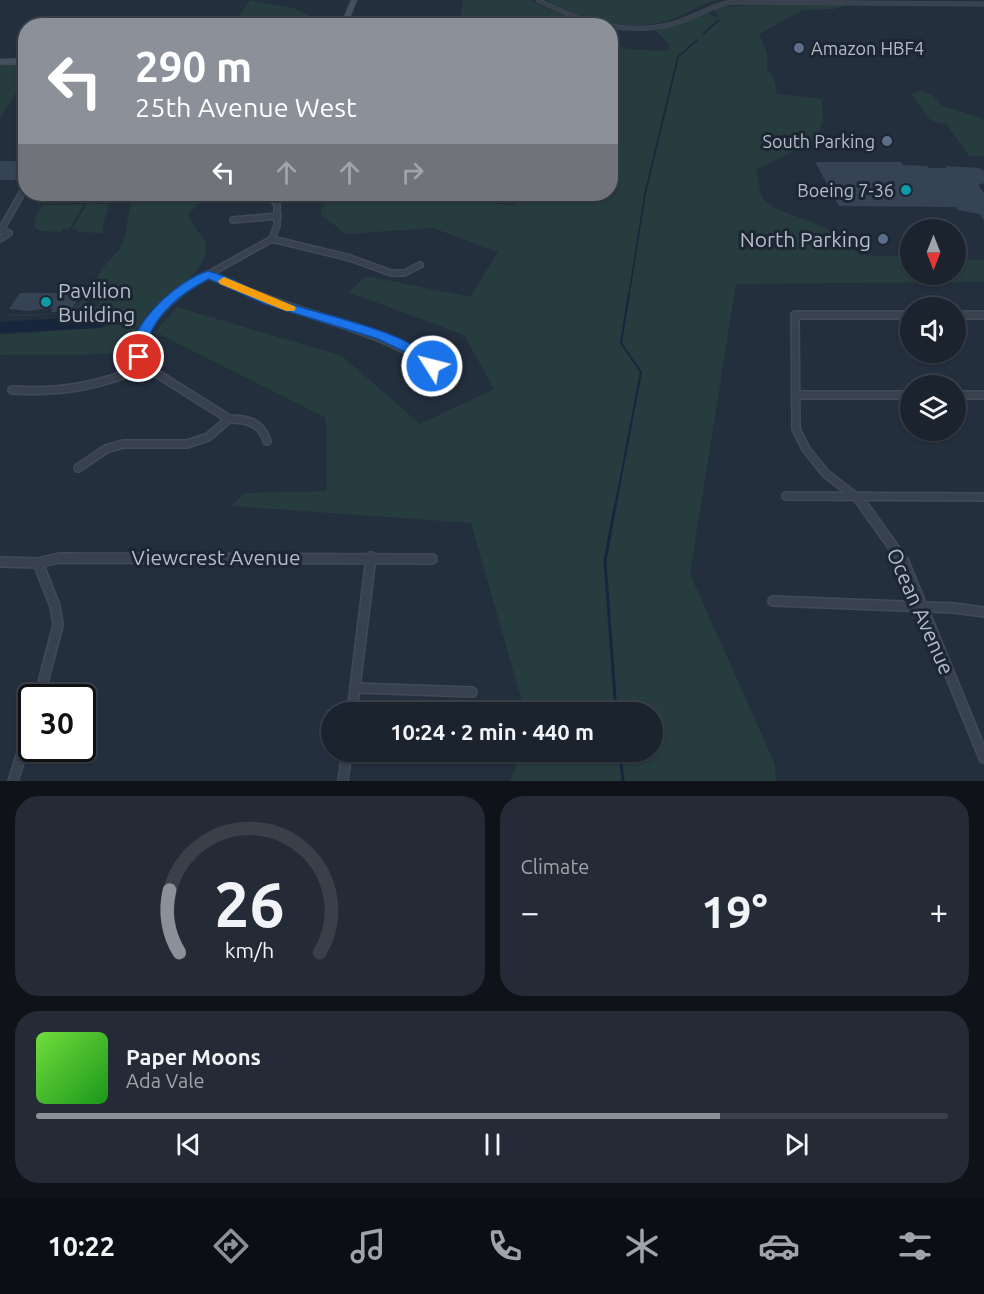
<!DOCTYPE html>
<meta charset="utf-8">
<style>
:root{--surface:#1b232e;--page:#242b36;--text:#f1f3f6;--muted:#a0a4aa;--line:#39404a;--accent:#8c9099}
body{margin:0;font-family:Ubuntu,sans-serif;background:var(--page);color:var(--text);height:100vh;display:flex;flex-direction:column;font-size:22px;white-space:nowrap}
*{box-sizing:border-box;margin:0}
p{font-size:20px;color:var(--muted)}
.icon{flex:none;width:33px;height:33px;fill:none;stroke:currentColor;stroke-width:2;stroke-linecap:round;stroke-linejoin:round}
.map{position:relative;height:781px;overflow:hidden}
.sheet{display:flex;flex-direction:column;gap:15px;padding:15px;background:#0f1319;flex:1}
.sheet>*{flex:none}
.hud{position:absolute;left:18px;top:18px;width:600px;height:183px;border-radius:24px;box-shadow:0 2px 4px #0004,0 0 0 2px var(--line);background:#8c9099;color:#fff;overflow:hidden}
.needle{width:39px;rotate:180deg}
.tools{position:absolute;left:900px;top:219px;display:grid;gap:12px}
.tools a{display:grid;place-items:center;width:66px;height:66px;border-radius:50%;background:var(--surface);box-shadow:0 2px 4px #0004,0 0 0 2px var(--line);font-size:30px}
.speed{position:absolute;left:18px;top:684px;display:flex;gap:12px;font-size:30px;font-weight:700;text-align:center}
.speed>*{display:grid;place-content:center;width:78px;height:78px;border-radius:50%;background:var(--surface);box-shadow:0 2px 4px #0004,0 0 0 2px var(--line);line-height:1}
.speed .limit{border:3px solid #111;border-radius:9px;background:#fff;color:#111}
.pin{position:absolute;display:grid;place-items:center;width:51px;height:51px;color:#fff;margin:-26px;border:3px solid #fff;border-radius:50%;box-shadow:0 2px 6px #0007}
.me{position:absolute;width:66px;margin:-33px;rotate:306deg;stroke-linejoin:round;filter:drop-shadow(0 0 4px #0008)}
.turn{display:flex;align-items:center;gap:21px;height:126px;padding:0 18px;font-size:27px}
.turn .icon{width:78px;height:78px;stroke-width:2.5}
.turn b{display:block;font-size:42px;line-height:51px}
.lanes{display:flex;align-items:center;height:57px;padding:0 18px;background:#0003;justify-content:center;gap:30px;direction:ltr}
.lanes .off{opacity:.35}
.big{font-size:45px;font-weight:600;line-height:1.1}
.sheet .card{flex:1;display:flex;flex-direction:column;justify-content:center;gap:9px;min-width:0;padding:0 21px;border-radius:24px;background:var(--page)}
.sheet .dial{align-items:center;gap:0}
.dial svg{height:156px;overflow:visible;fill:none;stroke:var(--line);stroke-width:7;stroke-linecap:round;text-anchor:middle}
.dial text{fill:var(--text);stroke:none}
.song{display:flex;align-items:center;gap:18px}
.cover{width:72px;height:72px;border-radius:9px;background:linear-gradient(135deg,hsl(100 70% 55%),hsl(120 70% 35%))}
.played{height:6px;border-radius:3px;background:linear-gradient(90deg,var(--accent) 75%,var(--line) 75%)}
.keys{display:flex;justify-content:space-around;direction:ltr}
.heat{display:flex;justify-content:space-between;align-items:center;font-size:33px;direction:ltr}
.sheet .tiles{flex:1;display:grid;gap:15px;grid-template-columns:1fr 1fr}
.card:last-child{grid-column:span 2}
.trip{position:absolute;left:321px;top:702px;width:342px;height:60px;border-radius:30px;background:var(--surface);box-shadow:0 2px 4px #0004,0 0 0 2px var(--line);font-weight:600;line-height:60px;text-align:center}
.tabs{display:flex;height:96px;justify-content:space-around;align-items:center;background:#0b0e12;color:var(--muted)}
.tabs .icon{width:42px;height:42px}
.tabs .selected{color:var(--accent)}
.tabs b{font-size:27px;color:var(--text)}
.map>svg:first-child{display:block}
.green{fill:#263c3f}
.water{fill:#17263c}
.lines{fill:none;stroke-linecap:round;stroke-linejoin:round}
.stream-far2{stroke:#17263c;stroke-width:1.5}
.stream-far1{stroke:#17263c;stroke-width:2}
.stream{stroke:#17263c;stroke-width:3}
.building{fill:#364354}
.street-far3-casing{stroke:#414a57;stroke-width:5}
.street-far2-casing{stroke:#414a57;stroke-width:8}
.street-far1-casing{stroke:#414a57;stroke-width:10}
.street-casing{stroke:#414a57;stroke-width:12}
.secondary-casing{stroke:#414a57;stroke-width:3}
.street-far3{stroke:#38414e;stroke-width:4}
.street-far2{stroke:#38414e;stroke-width:5}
.street-far1{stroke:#38414e;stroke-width:7}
.street{stroke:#38414e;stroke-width:9}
.secondary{fill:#465061;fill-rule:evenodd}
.route{fill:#1a73e8;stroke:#114b97;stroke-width:1.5}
.slow{fill:#f59e0b}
.service-dot{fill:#5c6f8a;stroke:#1d2633;stroke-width:2}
.culture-dot{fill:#0f9aa8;stroke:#1d2633;stroke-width:2}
.labels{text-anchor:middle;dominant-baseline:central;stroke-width:6;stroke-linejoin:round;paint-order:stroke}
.far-poi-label{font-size:18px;fill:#b4bcc9;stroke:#1d2633;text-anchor:end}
.poi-label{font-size:21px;fill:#b4bcc9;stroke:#1d2633;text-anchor:end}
.street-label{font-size:21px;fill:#b4bcc9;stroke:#1d2633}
</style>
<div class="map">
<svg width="984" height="781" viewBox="0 0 984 781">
<rect width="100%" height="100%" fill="#242f3e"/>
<!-- green -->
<g class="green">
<path d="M 250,0 L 296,9 L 310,16 L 319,25 L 226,25 L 234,17 L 239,17 Z"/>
<path d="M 463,0 L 530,0 L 557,13 L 601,25 L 432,26 L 413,20 L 460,20 Z"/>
<path d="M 546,0 L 720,0 C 698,3 681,19 659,23 C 622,31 577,17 546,0 Z"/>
<path d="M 854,3 L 834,9 L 803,10 L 759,34 L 767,53 L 767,69 L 774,79 L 777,94 L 822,99 L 823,121 L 815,140 L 756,170 L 762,198 L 774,208 L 822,226 L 861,255 L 910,257 L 910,274 L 956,274 L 956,259 L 984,260 L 984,282 L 736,284 L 690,574 L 775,764 L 776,781 L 510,781 L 522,752 L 652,752 L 652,712 L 525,712 L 471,523 L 231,506 L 245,493 L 327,491 L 326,418 L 155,332 L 177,307 L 342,356 L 420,424 L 494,389 L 464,335 L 348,292 L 367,276 L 470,297 L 498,252 L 433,228 L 346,234 L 320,214 L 327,198 L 405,194 L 512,205 L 536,194 L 610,194 L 611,41 L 626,49 L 667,51 L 670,45 L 655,30 L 684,22 L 706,10 L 717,19 L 718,15 L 711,7 Z"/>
<path d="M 0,64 L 19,65 L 19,88 L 0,118 Z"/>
<path d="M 921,91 L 932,95 L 943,106 L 984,119 L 984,156 L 969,156 L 947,125 L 930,120 L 911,94 Z"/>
<path d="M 138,194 L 210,194 L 189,213 C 190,229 207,235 206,248 C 205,276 165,295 149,312 C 139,322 134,342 129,354 L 0,355 L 0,335 L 106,327 L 107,317 C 77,306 35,320 2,315 L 50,314 L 72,310 L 62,309 L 72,308 L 78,302 L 76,309 L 86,294 L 82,292 L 89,284 L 105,293 L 99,298 L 88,299 L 83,309 L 93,310 L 110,291 L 96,284 C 98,268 111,261 120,248 C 130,231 124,209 138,194 Z"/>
<path d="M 96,202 L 96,204 L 109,204 L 102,230 L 106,233 L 77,232 L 78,229 L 72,229 L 87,204 Z"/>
<path d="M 84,204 L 69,229 L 63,229 L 61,232 L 41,231 L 35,228 L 35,218 L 43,205 Z"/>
</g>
<!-- water -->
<path class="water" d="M 100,316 L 106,320 L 104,326 L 99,328 L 0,333 L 0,322 Z"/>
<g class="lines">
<!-- stream-far2 -->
<g class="stream-far2">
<path d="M 703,34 L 719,20"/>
<path d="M 629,295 L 645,194 L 678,57 L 697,40"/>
</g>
<!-- stream-far1 -->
<path class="stream-far1" d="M 615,508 L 641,372 L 621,343 L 629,293"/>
<!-- stream -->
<g class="stream">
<path d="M 615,506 L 605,561 L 616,712"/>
<path d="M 620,752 L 623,781"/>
</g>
</g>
<!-- building -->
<g class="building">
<path d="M 0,161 L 26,161 L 26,168 L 15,180 L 0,180 Z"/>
<path d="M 815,162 L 901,162 L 903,165 L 927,166 L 929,168 L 947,168 L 945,166 L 979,168 L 984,171 L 984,183 L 978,185 L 984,193 L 984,220 L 980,214 L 958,210 L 956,207 L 839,206 Z"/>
<path d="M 20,293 L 81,293 L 72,308 L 64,308 L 61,312 L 51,312 L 53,308 L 27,311 L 9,309 Z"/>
</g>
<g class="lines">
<defs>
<path id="street-far3" d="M 538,0 C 578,21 626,36 672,24 C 693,19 710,5 732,2 L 984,4"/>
<g id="street-far2">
<path d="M 233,220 L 278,216"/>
<path d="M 0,230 L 9,233 L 0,239"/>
<path d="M 1,230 L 26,186"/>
<path d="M 272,239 L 350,258 L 391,273 L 404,273 L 420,265"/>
<path d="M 208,274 L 256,295"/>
<path d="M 177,295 L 200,279 L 272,239 L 277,226 L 277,204 L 267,194"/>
</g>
<g id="street-far1">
<path d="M 179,293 C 160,309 129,339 145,366 L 229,419"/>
<path d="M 252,293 C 312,318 378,328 432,366"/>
<path d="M 956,315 L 984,315"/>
<path d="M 12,390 C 60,393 101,386 145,366"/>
<path d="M 797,395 L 910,395"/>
<path d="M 956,395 L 984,395"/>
<path d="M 229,419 C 247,419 261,422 267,441"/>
<path d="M 78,468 L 106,449 L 123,444 L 187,444 L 208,437 L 229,419"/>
<path d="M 786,496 L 984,497"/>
<path d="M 865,508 L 856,497 L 825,473 L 806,449 L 796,429 L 795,315 L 910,315"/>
</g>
<g id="street">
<path d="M 864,506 L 904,562 L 984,758"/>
<path d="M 0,562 L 38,563 L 59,558 L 432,559"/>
<path d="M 38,563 L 55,606 L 58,625 L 39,698"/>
<path d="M 773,601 L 954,608 L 984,612"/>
<path d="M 356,688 L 472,692"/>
<path d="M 352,712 L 371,557"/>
<path d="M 13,781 L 32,722"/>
<path d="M 343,781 L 347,752"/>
</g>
<g id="secondary">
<path d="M 352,0 L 356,0 L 346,26 L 341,26 Z"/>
<path d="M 26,59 L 26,63 L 0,64 L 0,60 Z"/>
</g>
</defs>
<!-- street-far3 casing -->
<use href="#street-far3" class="street-far3-casing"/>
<!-- street-far2 casing -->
<use href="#street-far2" class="street-far2-casing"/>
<!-- street-far1 casing -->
<use href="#street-far1" class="street-far1-casing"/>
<!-- street casing -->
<use href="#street" class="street-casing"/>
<!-- secondary casing -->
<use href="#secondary" class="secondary-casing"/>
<!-- street-far3 -->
<use href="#street-far3" class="street-far3"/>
<!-- street-far2 -->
<use href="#street-far2" class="street-far2"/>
<!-- street-far1 -->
<use href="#street-far1" class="street-far1"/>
<!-- street -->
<use href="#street" class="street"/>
<!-- secondary -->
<use href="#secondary" class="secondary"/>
</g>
<!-- route -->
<path class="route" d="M 208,271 C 230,276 251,290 272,298 C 316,315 411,329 439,366 L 432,370 L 407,353 L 378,339 L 265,304 L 209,279 C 183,292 156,313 147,342 C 146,348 146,354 143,360 L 134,360 C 121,329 181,278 208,271 Z"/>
<!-- slow -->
<path class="slow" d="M 224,277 L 294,306 L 296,308 L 294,311 L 286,311 L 220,284 L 218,281 Z"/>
<!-- markers -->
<g class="service-dot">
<circle cx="799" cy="48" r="6"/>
<circle cx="887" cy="141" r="6"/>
<circle cx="883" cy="239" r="6"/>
</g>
<g class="culture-dot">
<circle cx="906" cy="190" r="6"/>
<circle cx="46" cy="302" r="6"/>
</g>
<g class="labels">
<!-- far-poi labels -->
<g class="far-poi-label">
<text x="811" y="48" text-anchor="start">Amazon HBF4</text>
<text x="875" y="141">South Parking</text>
<text x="894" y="190">Boeing 7-36</text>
</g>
<!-- poi labels -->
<g class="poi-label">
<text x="871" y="239">North Parking</text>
<text x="58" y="290" text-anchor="start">Pavilion<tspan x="58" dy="24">Building</tspan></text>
</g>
<!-- street labels -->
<g class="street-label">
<text x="216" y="557">Viewcrest Avenue</text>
<text transform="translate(921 611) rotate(66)">Ocean Avenue</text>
</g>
</g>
</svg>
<div class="tools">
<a><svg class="needle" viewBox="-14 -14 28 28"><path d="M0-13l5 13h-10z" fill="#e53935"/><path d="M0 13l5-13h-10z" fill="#a0a4aa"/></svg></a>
<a><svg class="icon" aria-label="sound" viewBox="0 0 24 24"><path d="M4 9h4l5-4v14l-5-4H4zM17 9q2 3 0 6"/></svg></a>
<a><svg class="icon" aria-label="layers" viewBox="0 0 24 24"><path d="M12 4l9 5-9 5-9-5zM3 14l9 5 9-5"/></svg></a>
</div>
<div class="speed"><div class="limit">30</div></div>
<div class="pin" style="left:139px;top:357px;background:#d93025"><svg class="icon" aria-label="arrive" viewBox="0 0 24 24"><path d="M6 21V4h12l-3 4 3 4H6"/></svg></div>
<svg class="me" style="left:432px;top:366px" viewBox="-20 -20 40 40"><circle r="17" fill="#1a73e8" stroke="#fff" stroke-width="3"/><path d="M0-11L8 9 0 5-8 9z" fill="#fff"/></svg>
<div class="trip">10:24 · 2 min · 440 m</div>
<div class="hud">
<div class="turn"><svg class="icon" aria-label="left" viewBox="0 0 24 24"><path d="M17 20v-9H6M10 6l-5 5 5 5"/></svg><div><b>290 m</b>25th Avenue West</div></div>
<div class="lanes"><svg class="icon" aria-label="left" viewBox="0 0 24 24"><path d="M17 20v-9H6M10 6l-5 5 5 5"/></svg><svg class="icon off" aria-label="ahead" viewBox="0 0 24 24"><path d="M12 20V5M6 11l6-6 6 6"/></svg><svg class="icon off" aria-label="ahead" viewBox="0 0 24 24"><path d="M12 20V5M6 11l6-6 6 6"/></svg><svg class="icon off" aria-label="right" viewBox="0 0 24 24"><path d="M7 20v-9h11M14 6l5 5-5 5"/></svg></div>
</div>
</div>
<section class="sheet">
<div class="tiles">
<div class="card dial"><svg viewBox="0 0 100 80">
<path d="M14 69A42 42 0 1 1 86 69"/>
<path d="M14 69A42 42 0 0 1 9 37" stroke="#8c9099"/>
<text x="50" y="56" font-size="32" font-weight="700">26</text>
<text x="50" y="72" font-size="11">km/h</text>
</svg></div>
<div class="card"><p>Climate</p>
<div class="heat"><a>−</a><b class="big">19°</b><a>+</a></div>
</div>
<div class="card">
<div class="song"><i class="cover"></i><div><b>Paper Moons</b><p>Ada Vale</p></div></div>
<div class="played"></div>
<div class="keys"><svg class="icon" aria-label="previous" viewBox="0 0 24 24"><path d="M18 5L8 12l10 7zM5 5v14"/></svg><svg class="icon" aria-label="pause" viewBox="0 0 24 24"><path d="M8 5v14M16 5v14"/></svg><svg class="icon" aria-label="next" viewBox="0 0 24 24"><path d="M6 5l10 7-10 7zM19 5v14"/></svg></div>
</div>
</div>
</section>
<nav class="tabs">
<b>10:22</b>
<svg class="icon selected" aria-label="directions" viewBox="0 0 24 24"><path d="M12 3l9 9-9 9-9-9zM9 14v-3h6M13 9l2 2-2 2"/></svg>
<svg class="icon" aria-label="music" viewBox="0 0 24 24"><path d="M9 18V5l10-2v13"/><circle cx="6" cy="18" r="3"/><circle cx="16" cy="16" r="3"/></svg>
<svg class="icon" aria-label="phone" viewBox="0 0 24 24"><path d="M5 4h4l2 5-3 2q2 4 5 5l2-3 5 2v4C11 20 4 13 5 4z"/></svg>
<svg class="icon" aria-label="climate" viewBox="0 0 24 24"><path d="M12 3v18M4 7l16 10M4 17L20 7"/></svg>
<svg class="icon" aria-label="car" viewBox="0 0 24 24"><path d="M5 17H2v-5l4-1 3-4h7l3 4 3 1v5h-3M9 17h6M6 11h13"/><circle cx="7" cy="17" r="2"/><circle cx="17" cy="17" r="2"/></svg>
<svg class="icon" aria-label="filters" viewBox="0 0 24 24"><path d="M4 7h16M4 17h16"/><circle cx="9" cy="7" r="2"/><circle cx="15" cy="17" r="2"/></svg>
</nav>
